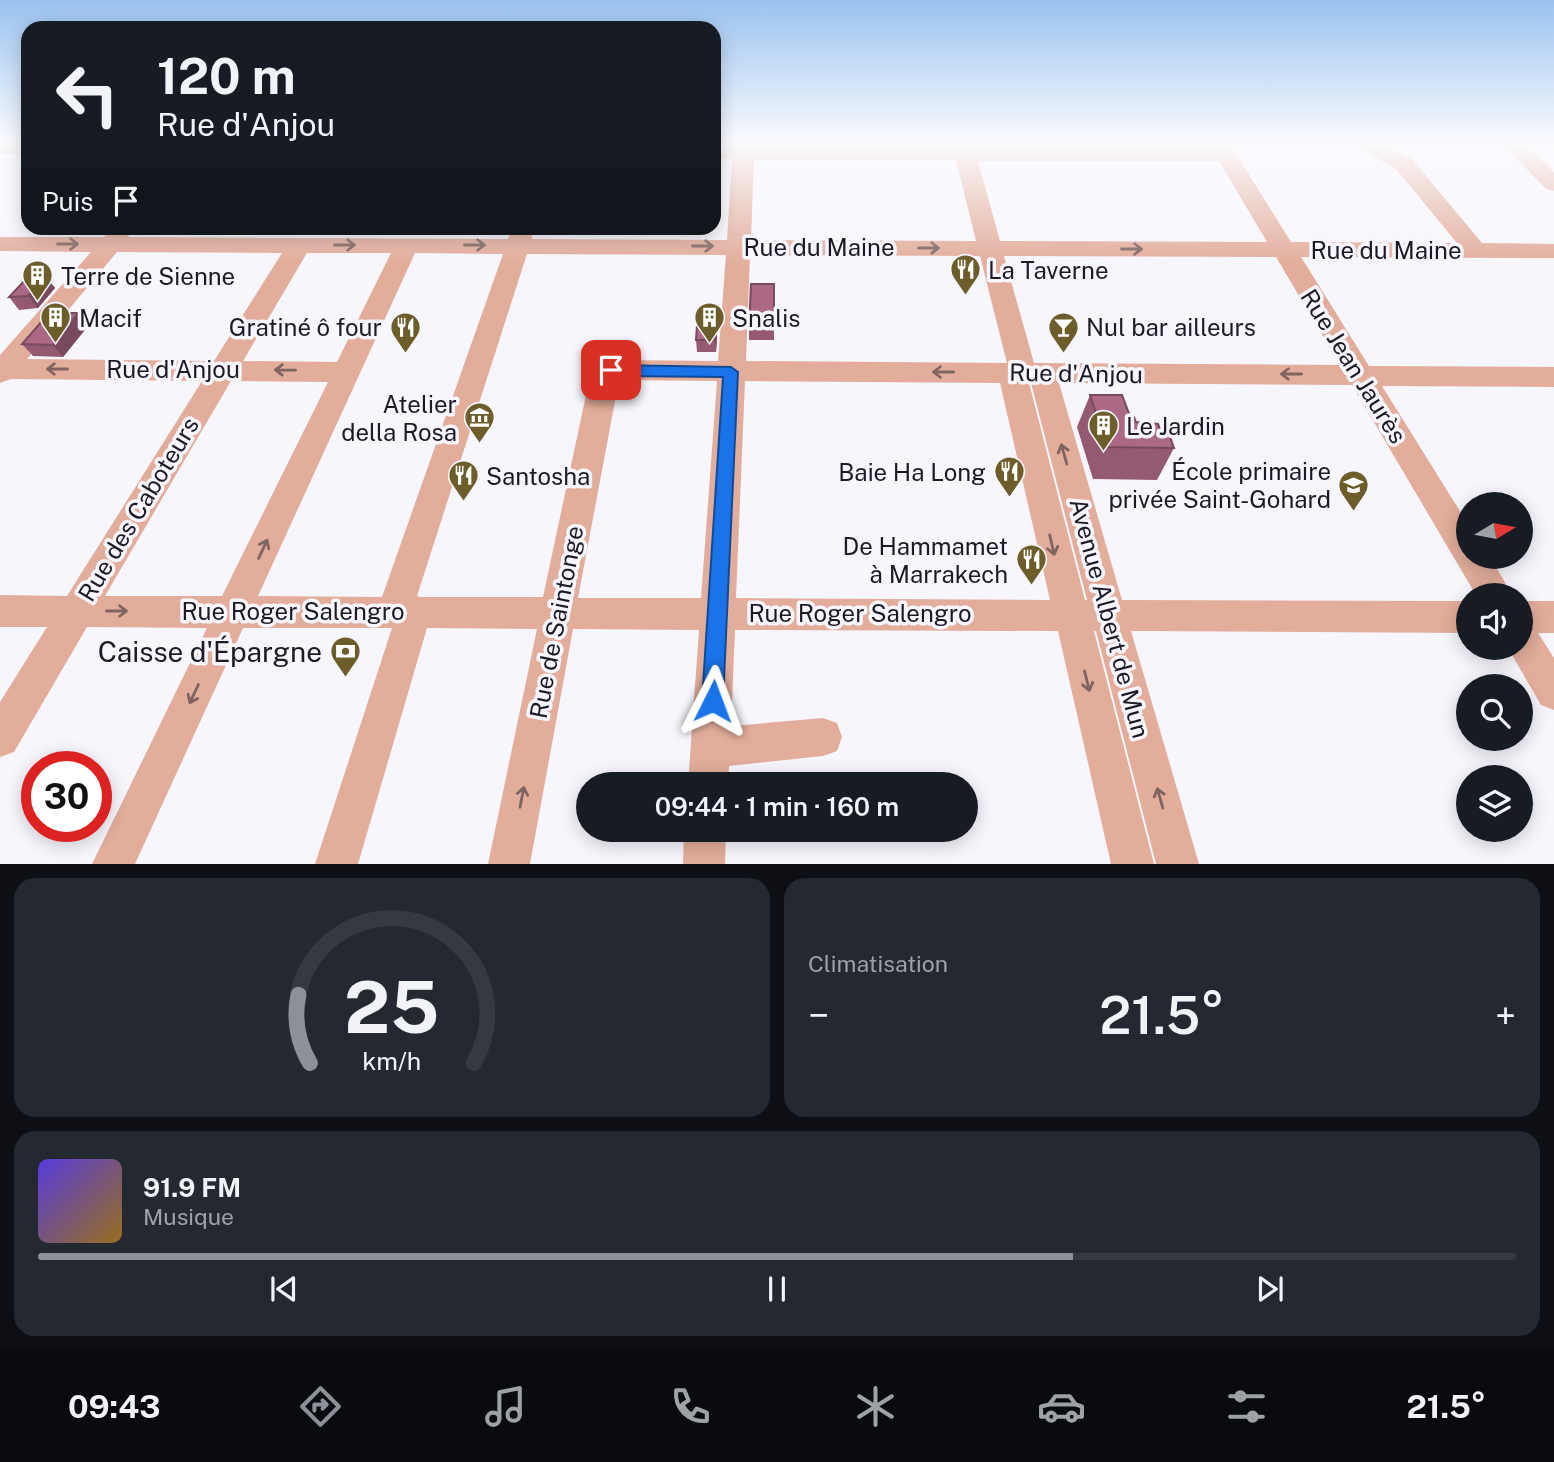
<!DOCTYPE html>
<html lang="fr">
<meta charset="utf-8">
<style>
:root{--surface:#171b24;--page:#242831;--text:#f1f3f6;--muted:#9ea1a6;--line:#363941;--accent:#8c9099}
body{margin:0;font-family:"Public Sans",sans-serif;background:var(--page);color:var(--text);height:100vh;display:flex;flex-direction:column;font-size:26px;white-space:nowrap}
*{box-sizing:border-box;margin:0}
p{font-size:23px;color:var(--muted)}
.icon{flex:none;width:38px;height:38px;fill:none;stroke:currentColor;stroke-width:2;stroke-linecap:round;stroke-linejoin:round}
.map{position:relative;height:864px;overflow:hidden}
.side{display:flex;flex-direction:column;gap:14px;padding:14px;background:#0d0f14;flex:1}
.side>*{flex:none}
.top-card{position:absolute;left:21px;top:21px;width:700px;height:214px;border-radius:21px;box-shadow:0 4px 18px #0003;background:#171b24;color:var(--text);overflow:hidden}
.needle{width:46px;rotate:80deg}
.fabs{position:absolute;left:1456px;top:492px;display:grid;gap:14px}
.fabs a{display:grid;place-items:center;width:77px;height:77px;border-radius:50%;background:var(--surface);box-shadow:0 4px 18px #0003;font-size:35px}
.speed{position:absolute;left:21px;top:751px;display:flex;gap:14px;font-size:35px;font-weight:700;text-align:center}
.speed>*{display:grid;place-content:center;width:91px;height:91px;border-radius:50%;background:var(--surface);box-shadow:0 4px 18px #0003;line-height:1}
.speed .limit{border:10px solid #d22;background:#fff;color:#111}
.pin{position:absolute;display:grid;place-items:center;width:60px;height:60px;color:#fff;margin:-30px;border-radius:14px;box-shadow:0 4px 10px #0006}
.me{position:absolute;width:77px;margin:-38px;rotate:3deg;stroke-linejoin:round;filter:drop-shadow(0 0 5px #0008)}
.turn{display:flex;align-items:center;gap:24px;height:147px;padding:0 21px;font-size:32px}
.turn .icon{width:91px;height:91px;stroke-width:2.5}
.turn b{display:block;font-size:49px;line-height:60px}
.then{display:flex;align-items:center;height:66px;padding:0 21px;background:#0003;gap:14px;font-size:26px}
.big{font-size:52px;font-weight:600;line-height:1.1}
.side .widget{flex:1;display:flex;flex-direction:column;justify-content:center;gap:10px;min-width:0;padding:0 24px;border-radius:21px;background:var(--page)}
.side .dial{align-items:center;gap:0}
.dial svg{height:182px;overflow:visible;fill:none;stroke:var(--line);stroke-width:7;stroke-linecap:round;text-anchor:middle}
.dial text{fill:var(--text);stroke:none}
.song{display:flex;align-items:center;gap:21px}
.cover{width:84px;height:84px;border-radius:10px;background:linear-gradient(135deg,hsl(250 70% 55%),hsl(40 70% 35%))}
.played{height:7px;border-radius:4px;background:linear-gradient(90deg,var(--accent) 70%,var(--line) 70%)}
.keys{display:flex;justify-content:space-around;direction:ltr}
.heat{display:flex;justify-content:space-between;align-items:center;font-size:38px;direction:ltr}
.side .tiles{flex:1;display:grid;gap:14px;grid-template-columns:1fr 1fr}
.widget:last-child{grid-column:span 2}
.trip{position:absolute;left:576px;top:772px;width:402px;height:70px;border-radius:35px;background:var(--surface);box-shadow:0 4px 18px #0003;font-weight:600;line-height:70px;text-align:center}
.dock{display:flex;height:112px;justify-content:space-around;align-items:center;background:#090b0e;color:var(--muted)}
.dock .icon{width:49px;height:49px}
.dock .on{color:var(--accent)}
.dock b{font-size:32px;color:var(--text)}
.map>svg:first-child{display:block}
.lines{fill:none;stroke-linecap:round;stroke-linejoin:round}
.minor{fill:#e2ad9b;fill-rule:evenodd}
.wall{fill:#935a72}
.shaded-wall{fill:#784a5d}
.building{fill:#ab6985;stroke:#784a5d;stroke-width:2}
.oneway{stroke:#7f6460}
.route{fill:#1a73e8;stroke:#114b97;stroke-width:2}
.labels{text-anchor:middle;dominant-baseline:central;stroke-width:7;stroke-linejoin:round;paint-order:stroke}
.street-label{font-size:24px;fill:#1c1a26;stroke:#f7f6fd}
.poi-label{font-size:24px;fill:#1c1a26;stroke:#f7f6fd;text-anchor:start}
.near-poi-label{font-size:28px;fill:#1c1a26;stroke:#f7f6fd;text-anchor:end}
</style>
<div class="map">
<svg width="1554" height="864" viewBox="0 0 1554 864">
<rect width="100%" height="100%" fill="#f7f6fd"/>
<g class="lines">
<!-- minor -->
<g class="minor">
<rect x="0" y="144" width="28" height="10"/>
<path d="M 733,144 L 755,144 L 754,147 L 949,148 L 948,144 L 969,144 L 970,148 L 1211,149 L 1209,144 L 1230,144 L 1291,242 L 1457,243 L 1396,169 L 1359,148 L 1356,144 L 1382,144 L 1412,159 L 1482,243 L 1554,244 L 1554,258 L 1301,257 L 1369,366 L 1554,367 L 1554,387 L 1382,386 L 1468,524 L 1468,556 L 1490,556 L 1512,595 L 1476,595 L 1352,385 L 1059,383 L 1122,600 L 1468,601 L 1468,633 L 1131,631 L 1199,864 L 1156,864 L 1096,631 L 1094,631 L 1154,864 L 1111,864 L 1058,631 L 735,630 L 731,726 L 823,718 L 837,723 L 842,737 L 837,751 L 823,756 L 729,766 L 728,784 L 688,784 L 699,630 L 573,629 L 530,864 L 488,864 L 537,629 L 427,628 L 358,864 L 315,864 L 392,628 L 243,628 L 135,864 L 92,864 L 207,628 L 87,627 L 14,752 L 0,757 L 0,702 L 47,627 L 0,627 L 0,595 L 67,596 L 202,381 L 11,379 L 0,383 L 0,355 L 91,252 L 0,251 L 0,237 L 104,237 C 111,229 116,228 126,231 L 129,237 L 508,239 L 513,228 L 533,228 L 532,239 L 727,240 L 732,159 L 714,159 L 714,147 L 733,147 ZM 754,160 L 956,160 L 976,241 L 751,240 ZM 978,161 L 1219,161 L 1267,242 L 1000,241 ZM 117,252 L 282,253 L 214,361 L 27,359 ZM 307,253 L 391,253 L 337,362 L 243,361 ZM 415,253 L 503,254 L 382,597 L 258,596 ZM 527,254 L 726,255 L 718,361 L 611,360 C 599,364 595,370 589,381 L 543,597 L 420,597 L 417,596 ZM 750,255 L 980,256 L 1007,363 L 746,361 ZM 1004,256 L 1276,257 L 1340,365 L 1034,363 ZM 619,380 L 717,381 L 701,598 L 578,598 ZM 231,381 L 328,382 L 222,596 L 105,596 ZM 745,381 L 1000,383 L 1050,600 L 736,598 ZM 1029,383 L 1031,383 L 1087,600 L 1085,600 Z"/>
<path d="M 1502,144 L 1524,144 L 1554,172 L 1554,191 L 1546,189 Z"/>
<path d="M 1521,601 L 1554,601 L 1554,633 L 1538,633 L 1554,658 L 1554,710 L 1541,705 L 1508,648 L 1521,648 Z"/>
<path d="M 684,830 L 726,830 L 725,864 L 683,864 Z"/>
</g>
</g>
<!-- wall -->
<g class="wall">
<path d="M 45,276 L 55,288 L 38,308 L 19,310 L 9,297 Z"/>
<path d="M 774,284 L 774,340 L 749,340 L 749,328 Z"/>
<path d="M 88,326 L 63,357 L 33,356 L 22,344 Z"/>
<path d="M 717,337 L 716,352 L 697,352 L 696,340 Z"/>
<path d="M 1090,395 L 1130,416 L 1136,422 L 1161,431 L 1174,448 L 1157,480 L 1093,479 L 1077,427 Z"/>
</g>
<!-- shaded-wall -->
<g class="shaded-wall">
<path d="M 45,276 L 55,288 L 38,308 L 28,296 Z"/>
<path d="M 78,313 L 88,326 L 63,357 L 53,345 Z"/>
<path d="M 716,325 L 717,337 L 716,352 L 715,340 Z"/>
</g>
<!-- building -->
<g class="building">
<path d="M 45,276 L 28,296 L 9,297 L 27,278 Z"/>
<path d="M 751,284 L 774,284 L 774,328 L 749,328 Z"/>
<path d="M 49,313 L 78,313 L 53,345 L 22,344 Z"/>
<path d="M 697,325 L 716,325 L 715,340 L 696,340 Z"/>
<path d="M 1090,395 L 1122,395 L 1130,416 L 1134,417 L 1136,422 L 1158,424 L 1161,431 L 1168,431 L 1174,448 L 1107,447 Z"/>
</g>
<!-- one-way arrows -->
<defs><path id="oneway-shaft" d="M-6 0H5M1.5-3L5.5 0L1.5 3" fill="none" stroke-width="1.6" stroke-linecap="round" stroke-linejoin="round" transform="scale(1.75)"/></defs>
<g class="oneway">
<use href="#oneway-shaft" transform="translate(68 244)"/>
<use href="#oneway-shaft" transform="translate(345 245)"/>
<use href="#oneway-shaft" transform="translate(475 245)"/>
<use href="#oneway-shaft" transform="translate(703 246)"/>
<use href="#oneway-shaft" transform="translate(929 248)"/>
<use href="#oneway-shaft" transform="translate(1132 249)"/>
<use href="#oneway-shaft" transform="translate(57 369) rotate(180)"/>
<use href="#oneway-shaft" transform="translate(285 370) rotate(-179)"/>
<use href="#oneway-shaft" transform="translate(943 372) rotate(180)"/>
<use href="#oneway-shaft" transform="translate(1291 374) rotate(-180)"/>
<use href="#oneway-shaft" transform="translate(1064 454) rotate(-106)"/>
<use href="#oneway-shaft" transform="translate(1052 545) rotate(77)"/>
<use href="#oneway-shaft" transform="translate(263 549) rotate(-65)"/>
<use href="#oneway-shaft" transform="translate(117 611)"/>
<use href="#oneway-shaft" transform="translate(1087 681) rotate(76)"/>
<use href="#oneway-shaft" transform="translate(194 694) rotate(115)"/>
<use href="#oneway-shaft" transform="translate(522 797) rotate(-79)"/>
<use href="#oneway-shaft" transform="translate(1160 798) rotate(-106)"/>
</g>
<!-- sky -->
<linearGradient id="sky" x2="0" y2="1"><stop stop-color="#9ac2f0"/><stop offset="0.54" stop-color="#fbfbfe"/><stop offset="1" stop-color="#fbfbfe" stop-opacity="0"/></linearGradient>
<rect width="1554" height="265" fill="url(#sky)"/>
<!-- route -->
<path class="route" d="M 611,365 L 731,367 L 738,372 L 723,701 L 720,708 L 713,711 L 705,708 L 702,701 L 723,377 L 611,376 L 603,370 Z"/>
<!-- icons -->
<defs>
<symbol id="restaurant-pin" viewBox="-11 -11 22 30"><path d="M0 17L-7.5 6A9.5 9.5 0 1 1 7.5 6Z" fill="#6c5d2a" stroke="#f7f6fd"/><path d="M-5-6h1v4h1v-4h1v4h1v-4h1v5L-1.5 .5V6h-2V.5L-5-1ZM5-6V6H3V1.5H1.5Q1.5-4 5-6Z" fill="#fff"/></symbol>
<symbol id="building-pin" viewBox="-11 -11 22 30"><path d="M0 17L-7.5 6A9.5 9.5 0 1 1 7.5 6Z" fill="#6c5d2a" stroke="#f7f6fd"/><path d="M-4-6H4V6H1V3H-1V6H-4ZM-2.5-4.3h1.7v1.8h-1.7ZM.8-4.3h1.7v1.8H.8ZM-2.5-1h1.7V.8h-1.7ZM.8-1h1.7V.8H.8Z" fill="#fff"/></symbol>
<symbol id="bar-pin" viewBox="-11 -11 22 30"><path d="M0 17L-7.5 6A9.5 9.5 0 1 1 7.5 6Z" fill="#6c5d2a" stroke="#f7f6fd"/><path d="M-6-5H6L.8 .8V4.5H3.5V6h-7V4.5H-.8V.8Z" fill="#fff"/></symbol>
<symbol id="museum-pin" viewBox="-11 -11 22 30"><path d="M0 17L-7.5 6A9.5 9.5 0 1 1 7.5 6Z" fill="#6c5d2a" stroke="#f7f6fd"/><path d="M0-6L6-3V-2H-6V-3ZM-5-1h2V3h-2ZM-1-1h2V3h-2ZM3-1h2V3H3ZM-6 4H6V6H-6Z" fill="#fff"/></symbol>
<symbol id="school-pin" viewBox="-11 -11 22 30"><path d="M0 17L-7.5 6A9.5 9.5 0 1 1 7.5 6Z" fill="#6c5d2a" stroke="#f7f6fd"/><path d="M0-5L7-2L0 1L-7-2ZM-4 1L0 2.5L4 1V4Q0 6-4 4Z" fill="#fff"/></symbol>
<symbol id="bank-pin" viewBox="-11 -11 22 30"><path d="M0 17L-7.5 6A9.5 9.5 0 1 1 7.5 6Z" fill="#6c5d2a" stroke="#f7f6fd"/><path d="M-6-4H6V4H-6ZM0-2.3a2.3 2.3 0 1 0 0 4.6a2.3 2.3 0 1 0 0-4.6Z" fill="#fff"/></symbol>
</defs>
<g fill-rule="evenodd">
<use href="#restaurant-pin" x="948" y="252" width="35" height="47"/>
<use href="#building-pin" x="20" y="258" width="35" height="47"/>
<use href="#building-pin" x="38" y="300" width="35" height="47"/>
<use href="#building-pin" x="692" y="300" width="35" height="47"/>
<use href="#restaurant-pin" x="388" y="310" width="35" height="47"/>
<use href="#bar-pin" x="1046" y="310" width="35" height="47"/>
<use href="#museum-pin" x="462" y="400" width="35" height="47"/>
<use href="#building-pin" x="1086" y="408" width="35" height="47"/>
<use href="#restaurant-pin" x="992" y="454" width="35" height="47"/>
<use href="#restaurant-pin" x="446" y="458" width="35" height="47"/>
<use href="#school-pin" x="1336" y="468" width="35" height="47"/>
<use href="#restaurant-pin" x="1014" y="542" width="35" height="47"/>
<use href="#bank-pin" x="328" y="634" width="35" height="47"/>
</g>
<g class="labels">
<!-- street labels -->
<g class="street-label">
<text x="819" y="247">Rue du Maine</text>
<text x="1386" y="250">Rue du Maine</text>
<text transform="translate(1354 366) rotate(58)">Rue Jean Jaurès</text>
<text x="173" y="369">Rue d'Anjou</text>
<text transform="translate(1076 373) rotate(1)">Rue d'Anjou</text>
<text transform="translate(138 509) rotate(-59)">Rue des Caboteurs</text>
<text x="293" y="611">Rue Roger Salengro</text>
<text x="860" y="613">Rue Roger Salengro</text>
<text transform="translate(1110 618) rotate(75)">Avenue Albert de Mun</text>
<text transform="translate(556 622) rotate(-79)">Rue de Saintonge</text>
</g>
<!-- poi labels -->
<g class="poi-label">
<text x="988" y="270">La Taverne</text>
<text x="61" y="276">Terre de Sienne</text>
<text x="79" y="318">Macif</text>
<text x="732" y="318">Snalis</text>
<text x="382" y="327" text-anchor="end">Gratiné ô four</text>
<text x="1086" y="327">Nul bar ailleurs</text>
<text x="457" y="404" text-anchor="end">Atelier<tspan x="457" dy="28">della Rosa</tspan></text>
<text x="1126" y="426">Le Jardin</text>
<text x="1331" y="471" text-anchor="end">École primaire<tspan x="1331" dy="28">privée Saint-Gohard</tspan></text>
<text x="986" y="472" text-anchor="end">Baie Ha Long</text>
<text x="486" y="476">Santosha</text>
<text x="1008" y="546" text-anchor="end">De Hammamet<tspan x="1008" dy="28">à Marrakech</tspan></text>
</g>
<!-- near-poi labels -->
<g class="near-poi-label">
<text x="322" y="651">Caisse d'Épargne</text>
</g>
</g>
</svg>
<div class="fabs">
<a><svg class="needle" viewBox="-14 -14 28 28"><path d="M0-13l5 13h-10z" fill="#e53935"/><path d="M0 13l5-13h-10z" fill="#9ea1a6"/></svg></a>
<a><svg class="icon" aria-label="sound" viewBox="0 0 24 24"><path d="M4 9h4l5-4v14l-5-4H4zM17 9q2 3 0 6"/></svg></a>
<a><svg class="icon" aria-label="search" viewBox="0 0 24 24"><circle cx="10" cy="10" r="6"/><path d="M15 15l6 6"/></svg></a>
<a><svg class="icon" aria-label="layers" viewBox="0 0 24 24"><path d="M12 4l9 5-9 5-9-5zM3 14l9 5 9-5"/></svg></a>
</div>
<div class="speed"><div class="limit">30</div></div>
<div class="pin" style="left:611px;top:370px;background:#d93025"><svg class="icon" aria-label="arrive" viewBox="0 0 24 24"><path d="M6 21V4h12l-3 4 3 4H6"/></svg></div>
<svg class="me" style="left:713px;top:701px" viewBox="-20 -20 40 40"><path d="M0-17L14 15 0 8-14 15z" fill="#1a73e8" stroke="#fff" stroke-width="4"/></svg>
<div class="trip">09:44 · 1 min · 160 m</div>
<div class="top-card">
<div class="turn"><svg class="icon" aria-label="left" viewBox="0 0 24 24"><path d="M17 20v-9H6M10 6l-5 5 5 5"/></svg><div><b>120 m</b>Rue d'Anjou</div></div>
<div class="then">Puis<svg class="icon" aria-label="arrive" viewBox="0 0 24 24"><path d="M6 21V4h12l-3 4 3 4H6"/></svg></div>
</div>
</div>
<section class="side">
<div class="tiles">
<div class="widget dial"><svg viewBox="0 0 100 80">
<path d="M14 69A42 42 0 1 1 86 69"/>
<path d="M14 69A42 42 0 0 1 9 39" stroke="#8c9099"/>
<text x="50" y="56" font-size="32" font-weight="700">25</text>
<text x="50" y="72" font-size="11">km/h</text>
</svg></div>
<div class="widget"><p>Climatisation</p>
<div class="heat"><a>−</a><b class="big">21.5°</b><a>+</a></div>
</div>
<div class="widget">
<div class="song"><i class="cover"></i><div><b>91.9 FM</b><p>Musique</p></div></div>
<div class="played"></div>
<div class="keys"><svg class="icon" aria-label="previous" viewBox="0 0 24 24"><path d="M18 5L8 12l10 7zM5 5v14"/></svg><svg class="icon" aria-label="pause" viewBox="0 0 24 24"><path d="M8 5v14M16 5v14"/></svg><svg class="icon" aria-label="next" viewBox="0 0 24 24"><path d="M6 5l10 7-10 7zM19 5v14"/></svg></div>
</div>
</div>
</section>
<nav class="dock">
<b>09:43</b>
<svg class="icon on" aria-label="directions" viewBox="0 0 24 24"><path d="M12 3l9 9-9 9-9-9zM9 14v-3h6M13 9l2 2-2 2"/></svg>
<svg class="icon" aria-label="music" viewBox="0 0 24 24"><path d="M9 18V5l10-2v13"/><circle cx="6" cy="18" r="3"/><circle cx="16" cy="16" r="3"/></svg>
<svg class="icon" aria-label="phone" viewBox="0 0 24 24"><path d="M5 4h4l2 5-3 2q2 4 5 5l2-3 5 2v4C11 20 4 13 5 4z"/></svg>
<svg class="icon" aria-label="climate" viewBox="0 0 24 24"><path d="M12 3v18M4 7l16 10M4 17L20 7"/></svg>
<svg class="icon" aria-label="car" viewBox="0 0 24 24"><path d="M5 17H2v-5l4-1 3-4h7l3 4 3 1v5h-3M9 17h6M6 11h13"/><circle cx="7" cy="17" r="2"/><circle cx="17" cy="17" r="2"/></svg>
<svg class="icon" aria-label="filters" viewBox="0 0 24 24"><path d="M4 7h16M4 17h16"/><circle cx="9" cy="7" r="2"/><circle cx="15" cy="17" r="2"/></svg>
<b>21.5°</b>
</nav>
